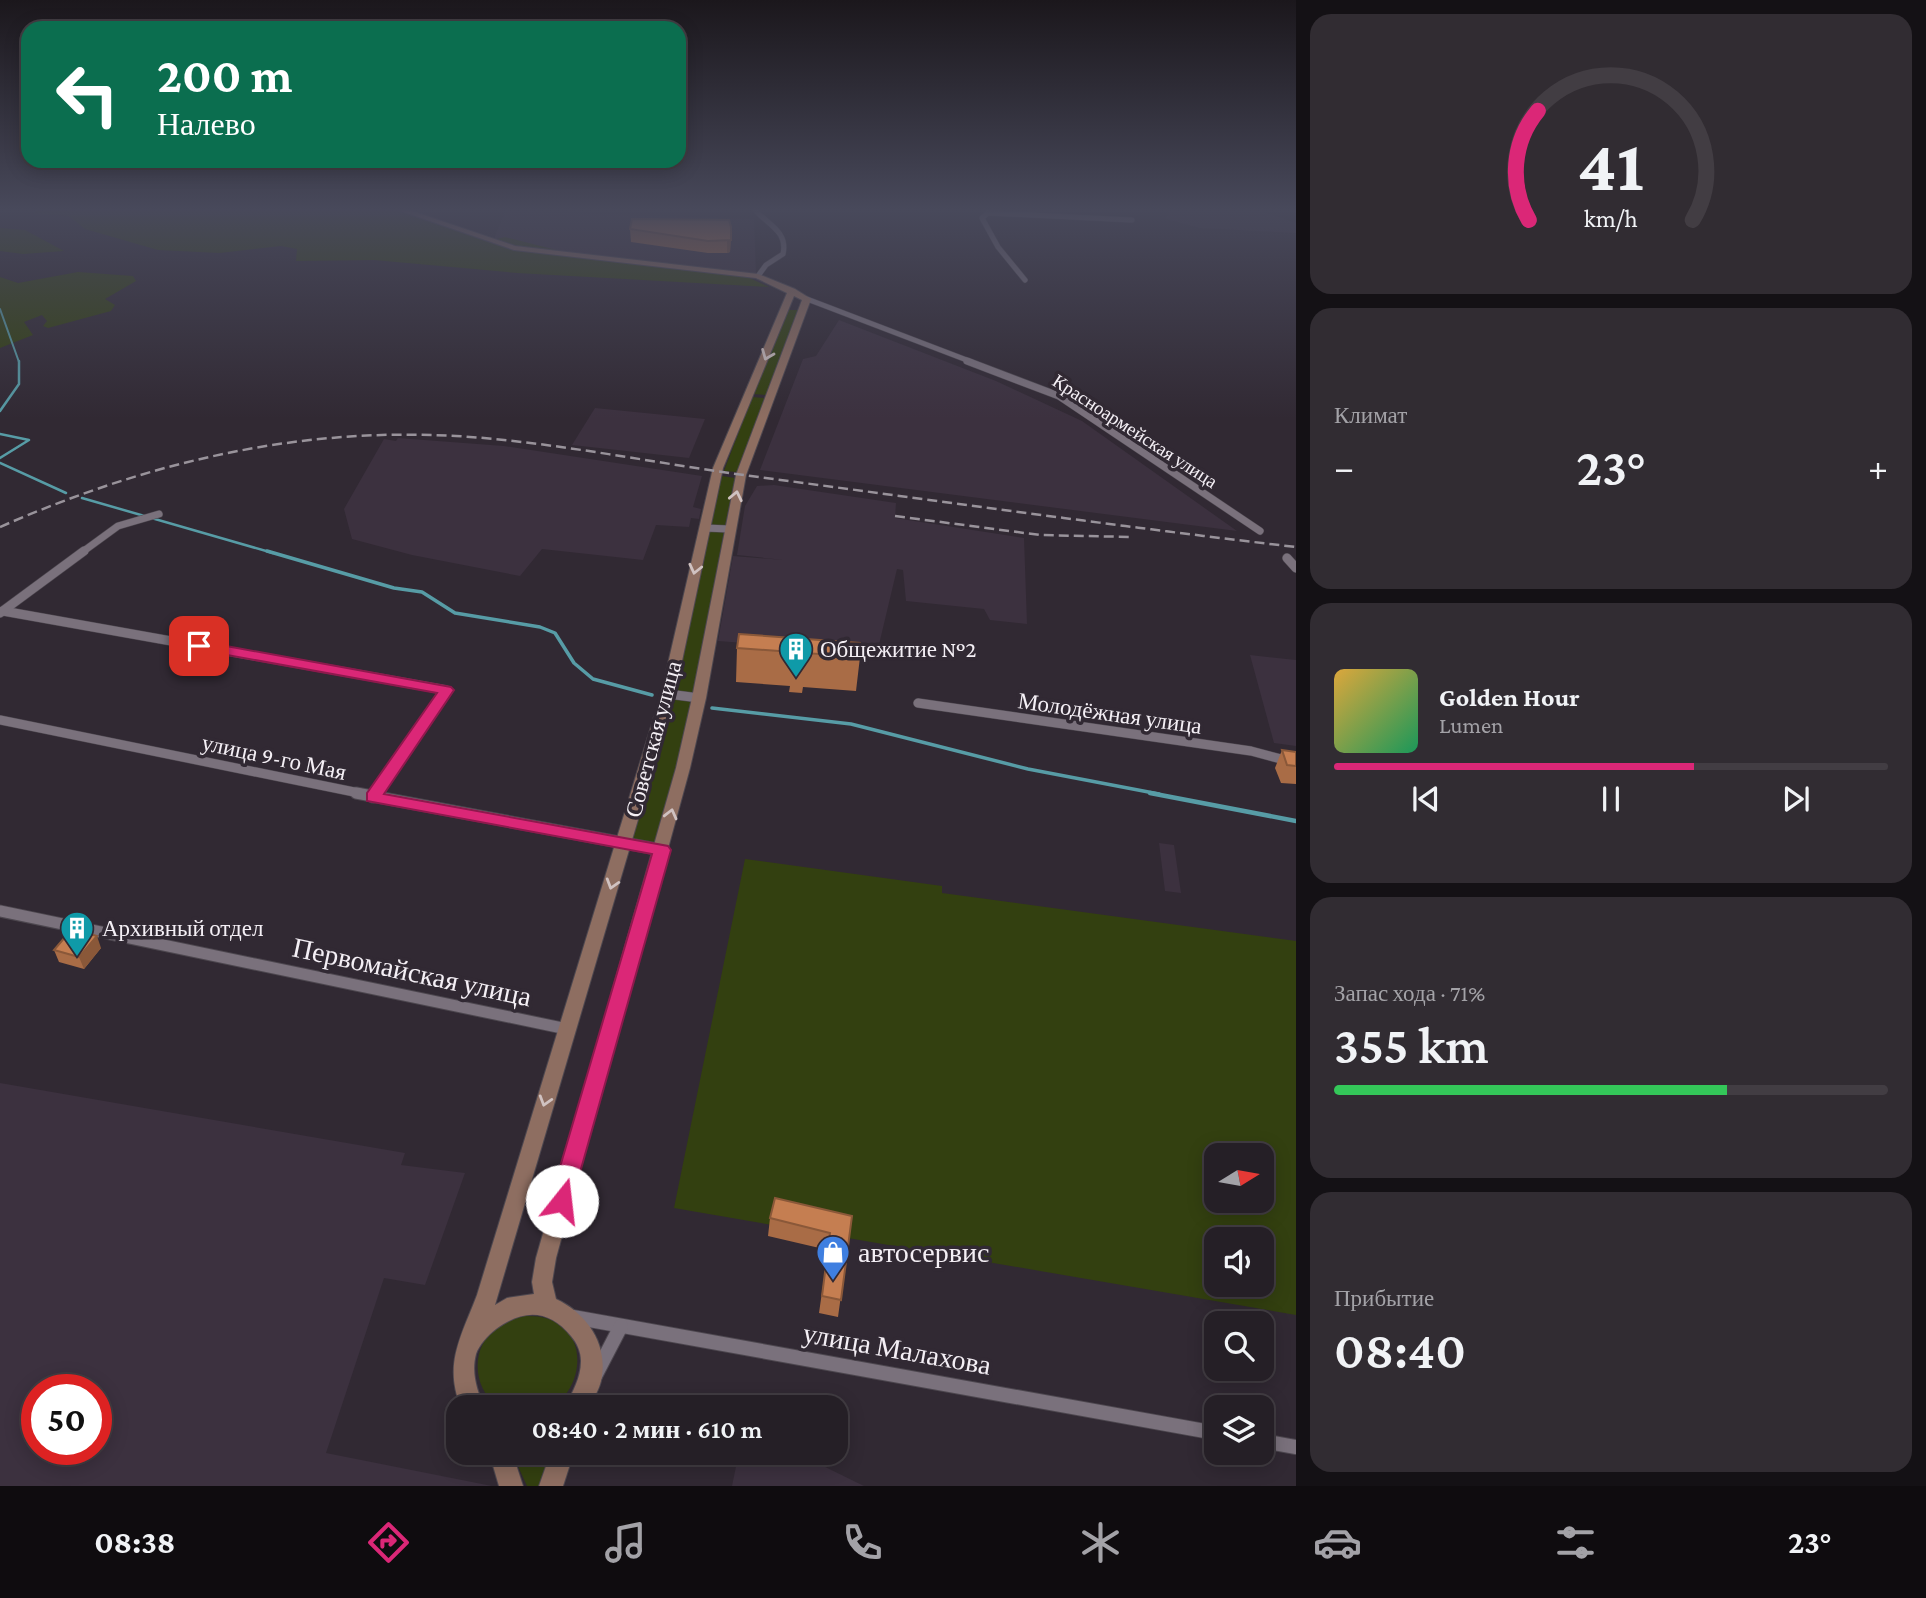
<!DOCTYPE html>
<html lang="ru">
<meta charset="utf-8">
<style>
:root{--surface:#251f26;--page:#312c32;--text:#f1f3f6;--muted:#a3a2a7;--line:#423d43;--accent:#db2777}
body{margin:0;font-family:"Crimson Pro",serif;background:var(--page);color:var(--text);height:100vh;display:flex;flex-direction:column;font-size:26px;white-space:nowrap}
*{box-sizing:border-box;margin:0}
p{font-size:23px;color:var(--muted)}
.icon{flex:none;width:38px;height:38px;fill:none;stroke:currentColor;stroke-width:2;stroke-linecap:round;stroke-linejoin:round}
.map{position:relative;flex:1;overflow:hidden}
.drawer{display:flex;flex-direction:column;gap:14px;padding:14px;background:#141115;width:630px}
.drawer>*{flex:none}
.banner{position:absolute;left:21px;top:21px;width:665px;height:147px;border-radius:21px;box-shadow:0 4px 18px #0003,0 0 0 2px var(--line);background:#0b6e4f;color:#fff;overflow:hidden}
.needle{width:46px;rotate:79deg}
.tools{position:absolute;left:1204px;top:1143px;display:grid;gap:14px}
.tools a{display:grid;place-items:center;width:70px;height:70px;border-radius:14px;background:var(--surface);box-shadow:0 4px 18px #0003,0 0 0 2px var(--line);font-size:35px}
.speed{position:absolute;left:21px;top:1374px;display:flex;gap:14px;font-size:35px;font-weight:700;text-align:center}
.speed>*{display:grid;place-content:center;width:91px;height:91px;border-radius:50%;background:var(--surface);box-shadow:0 4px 18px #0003,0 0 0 2px var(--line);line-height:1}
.speed .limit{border:10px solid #d22;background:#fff;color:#111}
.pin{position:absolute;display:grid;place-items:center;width:60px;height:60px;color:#fff;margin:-30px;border-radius:14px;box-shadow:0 4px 10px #0006}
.me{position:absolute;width:77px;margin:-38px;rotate:16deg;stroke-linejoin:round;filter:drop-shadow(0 0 5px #0008)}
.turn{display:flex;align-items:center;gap:24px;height:147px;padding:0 21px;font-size:32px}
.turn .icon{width:91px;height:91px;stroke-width:2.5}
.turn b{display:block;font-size:49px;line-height:60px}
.big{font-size:52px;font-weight:600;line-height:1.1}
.drawer .widget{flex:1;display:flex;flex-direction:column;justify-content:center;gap:10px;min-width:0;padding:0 24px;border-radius:21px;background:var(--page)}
.drawer .dial{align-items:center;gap:0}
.dial svg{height:182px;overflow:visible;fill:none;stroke:var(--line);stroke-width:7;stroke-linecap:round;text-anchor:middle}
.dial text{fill:var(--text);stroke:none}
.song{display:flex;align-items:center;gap:21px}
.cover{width:84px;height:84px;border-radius:10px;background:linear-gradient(135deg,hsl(40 70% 55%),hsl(150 70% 35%))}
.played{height:7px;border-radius:4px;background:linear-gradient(90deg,var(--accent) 65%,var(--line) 65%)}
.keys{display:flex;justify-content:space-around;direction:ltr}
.heat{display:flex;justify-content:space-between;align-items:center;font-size:38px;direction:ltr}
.charge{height:10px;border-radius:5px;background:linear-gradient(90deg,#34c759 71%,var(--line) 0)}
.trip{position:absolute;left:446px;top:1395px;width:402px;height:70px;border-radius:21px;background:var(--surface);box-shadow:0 4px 18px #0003,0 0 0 2px var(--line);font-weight:600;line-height:70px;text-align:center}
.tab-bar{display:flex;height:112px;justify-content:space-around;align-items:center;background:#0f0c0f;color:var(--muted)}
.tab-bar .icon{width:49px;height:49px}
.tab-bar .selected{color:var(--accent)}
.tab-bar b{font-size:32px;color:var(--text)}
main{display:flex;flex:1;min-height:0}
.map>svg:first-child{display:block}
.built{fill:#3c313f;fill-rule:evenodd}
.green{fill:#334010;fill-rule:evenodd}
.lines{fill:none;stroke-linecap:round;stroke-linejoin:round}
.stream-far3{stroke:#579ca6;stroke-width:2}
.stream-far2{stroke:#579ca6;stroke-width:2.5}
.stream-far1{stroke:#579ca6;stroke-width:3.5}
.stream{stroke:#579ca6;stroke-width:4.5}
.street-far4-casing{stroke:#4d474f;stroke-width:6}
.street-far3-casing{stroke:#4d474f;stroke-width:8}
.street-far2-casing{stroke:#4d474f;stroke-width:10}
.street-far1-casing{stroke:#4d474f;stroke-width:13}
.street-casing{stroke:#4d474f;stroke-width:16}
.secondary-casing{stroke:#4d474f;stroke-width:2}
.street-far4{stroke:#7a717c;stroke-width:5}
.street-far3{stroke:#7a717c;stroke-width:7}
.street-far2{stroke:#7a717c;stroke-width:9}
.street-far1{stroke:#7a717c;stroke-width:11}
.street{stroke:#7a717c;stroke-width:14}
.secondary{fill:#8e6e61;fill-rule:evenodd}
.rail{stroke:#99939b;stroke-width:2.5;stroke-dasharray:10 5;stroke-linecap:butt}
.wall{fill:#a96c46}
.shaded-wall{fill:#8a5839}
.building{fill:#c57e51;stroke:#8a5839;stroke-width:2}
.oneway{stroke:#d0c2c1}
.route{fill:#db2777;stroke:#8e194d;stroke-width:2}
.labels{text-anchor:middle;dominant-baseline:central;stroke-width:7;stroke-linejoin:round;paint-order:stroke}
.far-street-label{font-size:19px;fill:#f4eff5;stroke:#312933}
.poi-label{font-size:23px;fill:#f4eff5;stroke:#312933;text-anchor:start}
.street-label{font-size:23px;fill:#f4eff5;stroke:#312933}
.near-street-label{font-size:28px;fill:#f4eff5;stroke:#312933}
.near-poi-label{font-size:28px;fill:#f4eff5;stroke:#312933;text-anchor:start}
</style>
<main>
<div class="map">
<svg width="1296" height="1486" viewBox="0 0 1296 1486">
<rect width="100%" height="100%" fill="#312933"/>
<!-- built -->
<g class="built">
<path d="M 505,211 L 754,219 L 756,274 L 523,248 L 494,239 Z"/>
<path d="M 1169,211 L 1261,211 L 1296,223 L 1296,233 L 1200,228 L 1166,219 Z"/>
<path d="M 839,320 L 996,381 L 1082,421 L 1237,531 L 760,470 L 803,359 L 816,356 Z"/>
<path d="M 595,408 L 705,419 L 689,458 L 572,445 Z"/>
<path d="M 398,438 L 504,446 L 702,476 L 693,507 L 701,509 L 699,519 L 691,518 L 689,527 L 656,525 L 643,560 L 542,549 L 520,576 L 412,555 L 352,539 L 344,509 L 384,439 L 396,441 Z"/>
<path d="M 774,485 L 896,503 L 895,518 L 1024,538 L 1027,624 L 990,620 L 984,609 L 906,601 L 903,570 L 897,569 L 877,653 L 718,641 L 733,556 L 784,560 L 737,555 L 745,506 L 757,486 Z"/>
<path d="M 1250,655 L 1296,660 L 1296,746 L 1274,743 Z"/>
<path d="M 1159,843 L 1174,845 L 1181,893 L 1165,891 Z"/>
<path d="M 0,1083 L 405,1153 L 401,1165 L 465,1173 L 425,1285 L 384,1278 L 326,1453 L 492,1486 L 0,1486 ZM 37,1390 L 96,1390 L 96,1449 L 37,1449 Z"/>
<path d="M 739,1452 L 774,1453 L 817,1463 L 864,1486 L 732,1486 Z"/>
</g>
<!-- green -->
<g class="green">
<path d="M 35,211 L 397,211 L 488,241 L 505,237 L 580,256 L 741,274 L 769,287 L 517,273 L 374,260 L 296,261 L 297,249 L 281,246 L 220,253 L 158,250 L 85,229 L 69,216 L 33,213 Z"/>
<path d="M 0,228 L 25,230 L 64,251 L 23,254 L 0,251 Z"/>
<path d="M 78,272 L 133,276 L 136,281 L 105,299 L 115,305 L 111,311 L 48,328 L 43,326 L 47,321 L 42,315 L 24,322 L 33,335 L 0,348 L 0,277 L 18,283 Z"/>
<path d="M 789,310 L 799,310 L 766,395 L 753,394 Z"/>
<path d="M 752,397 L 765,398 L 737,472 L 724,471 Z"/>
<path d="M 722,476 L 735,478 L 725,526 L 709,526 Z"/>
<path d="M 708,530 L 724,531 L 694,695 L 673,693 Z"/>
<path d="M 672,697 L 694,700 L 656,844 L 630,841 Z"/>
<path d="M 745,859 L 942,886 L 942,893 L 1296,941 L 1296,1315 L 674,1208 ZM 1216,1155 L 1262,1155 L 1262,1200 L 1216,1200 ZM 1216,1239 L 1262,1239 L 1262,1284 L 1216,1284 Z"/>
<path d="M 521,1316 C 537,1316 550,1316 563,1327 C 588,1348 578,1393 551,1407 L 498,1407 C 471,1387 470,1344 500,1325 C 506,1321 514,1319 521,1316 Z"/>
<path d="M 512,1453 L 554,1453 L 541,1486 L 527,1486 Z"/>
</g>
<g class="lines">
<!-- stream-far3 -->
<path class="stream-far3" d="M 0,309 L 19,362"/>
<!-- stream-far2 -->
<g class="stream-far2">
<path d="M 0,411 L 19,384 L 19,361"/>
<path d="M 0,434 L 29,440 L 0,458"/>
<path d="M 0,463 L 66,493"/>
<path d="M 82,498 L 273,553"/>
</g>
<!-- stream-far1 -->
<g class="stream-far1">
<path d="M 267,551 L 394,588 L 422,592 L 455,613 L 540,627 L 555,633 L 574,663 L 593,679 L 652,695"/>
<path d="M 712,708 L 851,724 L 1028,769 L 1159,794"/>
</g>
<!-- stream -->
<path class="stream" d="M 1150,793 L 1296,821"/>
<defs>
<g id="street-far4">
<path d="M 756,211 C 769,225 788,232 783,254 L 766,265 L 758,276"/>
<path d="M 988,213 L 1132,220"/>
<path d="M 988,213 L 982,218 L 998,247 L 1025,280"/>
<path d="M 807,299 L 972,362"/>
</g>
<g id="street-far3">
<path d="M 967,361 L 1059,396 L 1260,531"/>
<path d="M 705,528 L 729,529"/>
<path d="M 81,553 L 118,526 L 159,514"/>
</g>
<g id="street-far2">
<path d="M 1287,558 L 1296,568"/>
<path d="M 3,611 L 446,690 L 375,794"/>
<path d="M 0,613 L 84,551"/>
<path d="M 668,694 L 699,698"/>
<path d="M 918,703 L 1251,751 L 1296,763"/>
<path d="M 0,720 L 364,794"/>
</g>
<g id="street-far1">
<path d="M 356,793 L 662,850"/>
<path d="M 373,797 L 376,793"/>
<path d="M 0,911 L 567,1029"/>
</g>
<g id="street">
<path d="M 573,1317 L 1216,1433"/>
<path d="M 595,1376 L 621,1326"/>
<path d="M 1262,1441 L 1296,1447"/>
</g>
<g id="secondary">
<path d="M 401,211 L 412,211 L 515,246 L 758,274 L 795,289 L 811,299 L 746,475 L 706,698 L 690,768 L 556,1258 L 552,1282 L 556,1299 C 588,1314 609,1346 601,1381 C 599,1390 593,1399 589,1407 L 566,1407 C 572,1391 581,1379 581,1361 C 581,1352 577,1343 571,1336 C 549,1309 523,1309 496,1329 C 488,1335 479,1345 476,1354 C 471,1373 477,1390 484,1407 L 461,1407 C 443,1364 462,1335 477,1295 L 661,694 L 713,468 L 787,293 L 756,278 L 514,250 ZM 794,296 L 802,300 L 736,475 L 692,698 L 676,768 L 536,1258 L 532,1282 L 534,1294 L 507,1298 L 495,1305 L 675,694 L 723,468 Z"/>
<path d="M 489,1452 L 512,1452 L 523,1486 L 499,1486 Z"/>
<path d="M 551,1452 L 574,1452 L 563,1486 L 539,1486 Z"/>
</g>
</defs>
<!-- street-far4 casing -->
<use href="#street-far4" class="street-far4-casing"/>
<!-- street-far3 casing -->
<use href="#street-far3" class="street-far3-casing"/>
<!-- street-far2 casing -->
<use href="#street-far2" class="street-far2-casing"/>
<!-- street-far1 casing -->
<use href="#street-far1" class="street-far1-casing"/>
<!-- street casing -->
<use href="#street" class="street-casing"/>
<!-- secondary casing -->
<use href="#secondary" class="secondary-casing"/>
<!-- street-far4 -->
<use href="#street-far4" class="street-far4"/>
<!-- street-far3 -->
<use href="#street-far3" class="street-far3"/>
<!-- street-far2 -->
<use href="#street-far2" class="street-far2"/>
<!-- street-far1 -->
<use href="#street-far1" class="street-far1"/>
<!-- street -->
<use href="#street" class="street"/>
<!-- secondary -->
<use href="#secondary" class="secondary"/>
<!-- rail -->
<g class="rail">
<path d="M 895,516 L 1040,535 L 1131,537"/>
<path d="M 0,527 C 146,463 295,427 456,436 C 555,442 653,463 751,476 C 933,500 1114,526 1296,547"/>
</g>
</g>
<!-- wall -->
<g class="wall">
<path d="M 731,227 L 730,252 L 727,253 L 708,253 L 631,242 L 630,229 Z"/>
<path d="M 737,648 L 860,657 L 856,691 L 803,687 L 802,693 L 789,692 L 790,686 L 736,682 Z"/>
<path d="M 1282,750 L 1296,752 L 1296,784 L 1281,783 L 1275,768 Z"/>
<path d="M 101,948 L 84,969 L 59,962 L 54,950 Z"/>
<path d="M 852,1216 L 838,1317 L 819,1313 L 828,1250 L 768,1236 L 770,1218 Z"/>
</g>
<!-- shaded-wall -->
<g class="shaded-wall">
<path d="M 727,240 L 731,240 L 730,252 L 727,253 Z"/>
<path d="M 97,936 L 101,948 L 84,969 L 79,957 Z"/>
</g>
<!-- building -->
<g class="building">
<path d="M 632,219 L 729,220 L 731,227 L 731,240 L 708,241 L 630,229 Z"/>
<path d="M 739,634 L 860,643 L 860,657 L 806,653 L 805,659 L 792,658 L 792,652 L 737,648 Z"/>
<path d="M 1282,750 L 1296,752 L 1296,766 L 1287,765 Z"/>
<path d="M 72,929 L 97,936 L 79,957 L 54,950 Z"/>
<path d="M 775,1198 L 852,1216 L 841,1300 L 822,1296 L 830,1233 L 770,1218 Z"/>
</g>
<!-- one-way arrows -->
<defs><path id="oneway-chevron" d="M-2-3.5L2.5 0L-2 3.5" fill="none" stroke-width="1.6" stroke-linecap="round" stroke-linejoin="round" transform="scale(1.75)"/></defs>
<g class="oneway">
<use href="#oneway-chevron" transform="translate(767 355) rotate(112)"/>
<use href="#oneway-chevron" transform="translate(736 496) rotate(-78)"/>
<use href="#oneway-chevron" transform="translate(695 569) rotate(103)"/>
<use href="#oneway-chevron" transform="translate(671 814) rotate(-76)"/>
<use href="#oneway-chevron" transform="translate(612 884) rotate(107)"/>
<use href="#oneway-chevron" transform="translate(545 1101) rotate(107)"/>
</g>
<!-- sky -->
<linearGradient id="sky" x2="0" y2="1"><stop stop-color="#1b171c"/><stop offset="0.5" stop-color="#48495b"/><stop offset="1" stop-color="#48495b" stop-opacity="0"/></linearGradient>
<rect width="1296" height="419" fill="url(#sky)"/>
<!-- route -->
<path class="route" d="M 199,641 L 451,687 L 454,690 L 384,794 L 668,846 L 671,850 L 570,1208 L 562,1211 L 554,1208 L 550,1201 L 652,854 L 367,801 L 367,793 L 437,693 L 194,649 L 192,646 Z"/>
<!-- icons -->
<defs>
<symbol id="building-pin" viewBox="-11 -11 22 30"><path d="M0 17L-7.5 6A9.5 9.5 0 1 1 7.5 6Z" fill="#0f9aa8" stroke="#312933"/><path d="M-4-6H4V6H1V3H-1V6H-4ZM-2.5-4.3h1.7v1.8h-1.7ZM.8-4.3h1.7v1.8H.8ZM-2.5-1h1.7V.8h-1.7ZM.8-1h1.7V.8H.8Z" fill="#fff"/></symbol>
<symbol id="shop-pin" viewBox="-11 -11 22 30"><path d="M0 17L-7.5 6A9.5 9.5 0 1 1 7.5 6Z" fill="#3f7fe0" stroke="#312933"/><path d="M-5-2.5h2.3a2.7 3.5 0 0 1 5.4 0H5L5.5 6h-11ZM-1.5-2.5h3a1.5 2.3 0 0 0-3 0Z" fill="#fff"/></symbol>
</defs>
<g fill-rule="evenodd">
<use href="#building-pin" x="777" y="630" width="38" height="52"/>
<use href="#building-pin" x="58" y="909" width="38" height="52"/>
<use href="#shop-pin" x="814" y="1233" width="38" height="52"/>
</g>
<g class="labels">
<!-- far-street labels -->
<g class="far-street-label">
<text transform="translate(1135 431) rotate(33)">Красноармейская улица</text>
</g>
<!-- poi labels -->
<g class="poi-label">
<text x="820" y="649">Общежитие №2</text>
<text x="102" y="928">Архивный отдел</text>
</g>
<!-- street labels -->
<g class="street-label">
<text transform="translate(1110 713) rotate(8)">Молодёжная улица</text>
<text transform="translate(653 739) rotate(-75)">Советская улица</text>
<text transform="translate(274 757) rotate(12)">улица 9-го Мая</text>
</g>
<!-- near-street labels -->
<g class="near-street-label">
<text transform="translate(412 972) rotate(12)">Первомайская улица</text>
<text transform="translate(897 1349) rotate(10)">улица Малахова</text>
</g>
<!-- near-poi labels -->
<g class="near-poi-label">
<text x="858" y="1252">автосервис</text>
</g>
</g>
</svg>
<div class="tools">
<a><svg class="needle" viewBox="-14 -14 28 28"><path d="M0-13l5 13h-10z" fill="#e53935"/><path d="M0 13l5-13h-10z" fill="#a3a2a7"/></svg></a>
<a><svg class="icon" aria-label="sound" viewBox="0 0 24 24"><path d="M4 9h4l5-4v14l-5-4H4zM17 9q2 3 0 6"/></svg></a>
<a><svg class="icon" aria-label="search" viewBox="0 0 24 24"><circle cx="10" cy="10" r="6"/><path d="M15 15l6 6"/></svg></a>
<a><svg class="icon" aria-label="layers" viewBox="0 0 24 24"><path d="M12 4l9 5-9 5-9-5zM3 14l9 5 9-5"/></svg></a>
</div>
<div class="speed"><div class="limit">50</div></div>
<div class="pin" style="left:199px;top:646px;background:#d93025"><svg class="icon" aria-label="arrive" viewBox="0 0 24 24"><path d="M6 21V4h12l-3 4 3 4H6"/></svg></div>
<svg class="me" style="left:562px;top:1201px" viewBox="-20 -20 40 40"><circle r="19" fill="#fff"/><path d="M0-13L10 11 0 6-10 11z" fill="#db2777"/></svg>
<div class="trip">08:40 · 2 мин · 610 m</div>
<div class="banner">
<div class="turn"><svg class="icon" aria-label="left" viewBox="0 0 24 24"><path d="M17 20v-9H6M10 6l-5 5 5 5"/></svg><div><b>200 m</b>Налево</div></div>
</div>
</div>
<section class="drawer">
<div class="widget dial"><svg viewBox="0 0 100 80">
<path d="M14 69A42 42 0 1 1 86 69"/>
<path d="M14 69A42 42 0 0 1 18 21" stroke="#db2777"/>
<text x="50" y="56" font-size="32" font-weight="700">41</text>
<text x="50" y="72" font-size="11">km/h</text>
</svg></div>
<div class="widget"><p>Климат</p>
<div class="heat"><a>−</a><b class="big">23°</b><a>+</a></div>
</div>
<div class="widget">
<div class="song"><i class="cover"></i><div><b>Golden Hour</b><p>Lumen</p></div></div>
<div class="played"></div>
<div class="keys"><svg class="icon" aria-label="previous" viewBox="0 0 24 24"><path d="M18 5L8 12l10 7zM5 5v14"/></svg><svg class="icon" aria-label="pause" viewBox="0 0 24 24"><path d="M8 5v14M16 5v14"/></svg><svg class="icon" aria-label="next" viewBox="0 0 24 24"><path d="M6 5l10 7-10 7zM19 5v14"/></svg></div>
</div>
<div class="widget"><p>Запас хода · 71%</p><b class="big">355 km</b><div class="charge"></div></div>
<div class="widget"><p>Прибытие</p><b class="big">08:40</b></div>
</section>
</main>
<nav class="tab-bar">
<b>08:38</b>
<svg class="icon selected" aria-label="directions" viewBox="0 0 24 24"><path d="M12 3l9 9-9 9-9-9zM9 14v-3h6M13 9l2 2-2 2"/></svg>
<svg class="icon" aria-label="music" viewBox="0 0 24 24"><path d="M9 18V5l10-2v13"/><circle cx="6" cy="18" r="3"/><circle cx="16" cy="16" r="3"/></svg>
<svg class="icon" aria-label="phone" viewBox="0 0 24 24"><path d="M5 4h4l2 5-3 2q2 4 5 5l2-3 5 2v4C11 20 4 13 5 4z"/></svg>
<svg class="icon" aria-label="climate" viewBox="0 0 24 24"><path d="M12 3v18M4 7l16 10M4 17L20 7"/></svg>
<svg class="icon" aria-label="car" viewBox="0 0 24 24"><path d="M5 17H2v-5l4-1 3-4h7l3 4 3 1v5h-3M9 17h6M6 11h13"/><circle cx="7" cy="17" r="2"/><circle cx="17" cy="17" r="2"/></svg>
<svg class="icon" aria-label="filters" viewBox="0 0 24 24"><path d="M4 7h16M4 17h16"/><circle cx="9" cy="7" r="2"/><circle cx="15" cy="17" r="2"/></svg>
<b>23°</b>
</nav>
